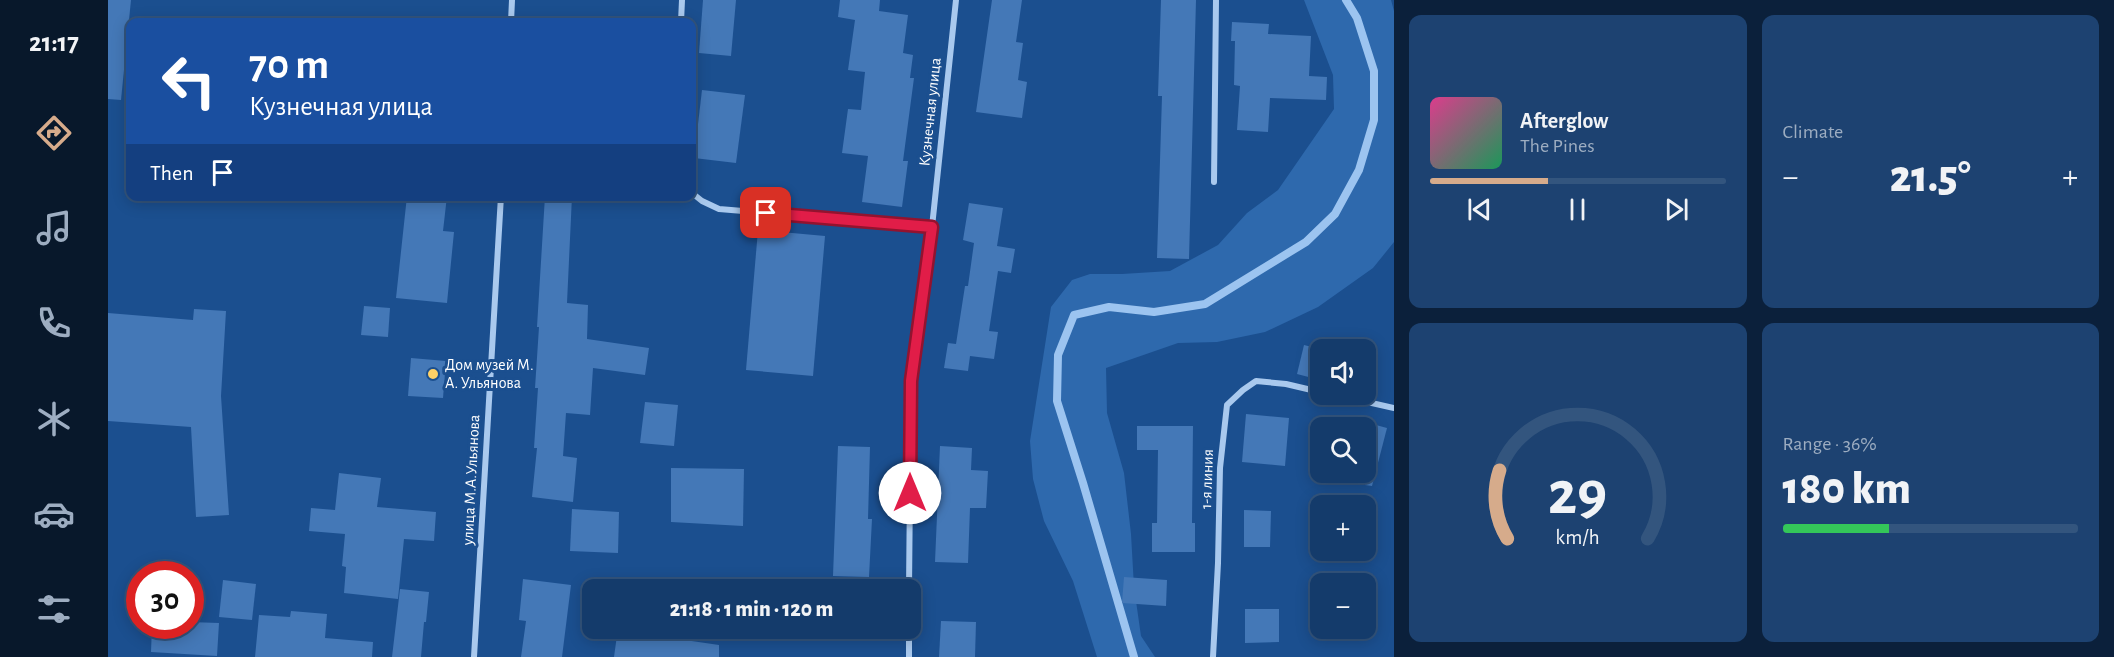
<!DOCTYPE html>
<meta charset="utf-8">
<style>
:root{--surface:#143b6b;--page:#1d4271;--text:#f1f3f6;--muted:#9dadc1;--line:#33557e;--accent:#d6ab8b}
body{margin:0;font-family:"Alegreya Sans",sans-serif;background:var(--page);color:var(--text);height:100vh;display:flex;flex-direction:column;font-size:22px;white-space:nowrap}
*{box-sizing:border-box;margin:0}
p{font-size:20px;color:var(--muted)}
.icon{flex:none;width:33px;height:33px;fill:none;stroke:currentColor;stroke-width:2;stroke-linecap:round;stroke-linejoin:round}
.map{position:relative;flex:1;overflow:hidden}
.details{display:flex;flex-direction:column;gap:15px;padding:15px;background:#0b203b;width:720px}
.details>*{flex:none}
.guide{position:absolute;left:18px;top:18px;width:570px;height:183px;border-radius:12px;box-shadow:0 3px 15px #0003,0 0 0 2px var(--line);background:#1a4fa0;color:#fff;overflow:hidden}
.fabs{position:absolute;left:1202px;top:339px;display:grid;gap:12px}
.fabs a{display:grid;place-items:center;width:66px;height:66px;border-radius:12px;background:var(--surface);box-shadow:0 3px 15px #0003,0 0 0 2px var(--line);font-size:30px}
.speed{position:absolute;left:18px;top:561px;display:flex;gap:12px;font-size:30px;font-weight:700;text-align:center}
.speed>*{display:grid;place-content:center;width:78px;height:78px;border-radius:50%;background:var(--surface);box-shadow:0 3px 15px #0003,0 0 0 2px var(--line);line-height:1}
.speed .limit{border:9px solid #d22;background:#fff;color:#111}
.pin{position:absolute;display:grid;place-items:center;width:51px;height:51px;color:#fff;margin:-26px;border-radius:12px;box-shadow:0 3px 9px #0006}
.me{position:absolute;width:66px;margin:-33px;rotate:0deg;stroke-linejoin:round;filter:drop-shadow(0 0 4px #0008)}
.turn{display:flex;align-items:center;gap:21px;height:126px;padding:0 24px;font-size:27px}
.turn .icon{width:78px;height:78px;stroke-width:2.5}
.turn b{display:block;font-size:42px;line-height:51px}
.then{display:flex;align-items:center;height:57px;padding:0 24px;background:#0003;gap:12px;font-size:22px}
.big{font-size:45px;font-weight:800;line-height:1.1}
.details .card{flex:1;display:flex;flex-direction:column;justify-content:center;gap:9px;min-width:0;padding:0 21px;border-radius:12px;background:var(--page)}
.details .dial{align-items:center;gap:0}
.dial svg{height:156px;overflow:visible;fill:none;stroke:var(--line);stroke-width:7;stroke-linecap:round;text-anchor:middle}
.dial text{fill:var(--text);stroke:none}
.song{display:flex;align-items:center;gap:18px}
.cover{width:72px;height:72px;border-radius:9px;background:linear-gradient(135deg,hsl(330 70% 55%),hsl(150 70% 35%))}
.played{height:6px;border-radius:3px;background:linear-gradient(90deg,var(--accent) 40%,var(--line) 40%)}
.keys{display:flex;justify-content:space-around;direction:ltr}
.heat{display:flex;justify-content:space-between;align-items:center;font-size:33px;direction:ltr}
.charge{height:9px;border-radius:4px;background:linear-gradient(90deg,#34c759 36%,var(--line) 0)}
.details .tiles{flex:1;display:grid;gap:15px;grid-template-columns:repeat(2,1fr)}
.trip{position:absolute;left:474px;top:579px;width:339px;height:60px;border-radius:12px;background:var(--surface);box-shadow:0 3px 15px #0003,0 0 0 2px var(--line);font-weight:800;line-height:60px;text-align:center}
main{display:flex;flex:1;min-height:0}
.tabs{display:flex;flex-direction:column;width:108px;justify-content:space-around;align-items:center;background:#08182b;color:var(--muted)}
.tabs .icon{width:42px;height:42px}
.tabs .current{color:var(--accent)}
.tabs b{font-size:27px;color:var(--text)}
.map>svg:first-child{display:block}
.green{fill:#2e69ad}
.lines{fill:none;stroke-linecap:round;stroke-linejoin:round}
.stream{stroke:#9cc4f0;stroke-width:8}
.building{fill:#4478b7}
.minor{stroke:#a9c9ee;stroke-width:6}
.route-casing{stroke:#92132f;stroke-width:15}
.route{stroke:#e11d48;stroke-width:10}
.poi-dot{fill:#ffd166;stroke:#1b4f8f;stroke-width:2}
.labels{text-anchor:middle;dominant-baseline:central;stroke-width:6;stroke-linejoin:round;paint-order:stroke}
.street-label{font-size:16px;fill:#fff;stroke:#1b4f8f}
.poi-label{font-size:16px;fill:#fff;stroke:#1b4f8f;text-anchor:start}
</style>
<main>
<nav class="tabs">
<b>21:17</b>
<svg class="icon current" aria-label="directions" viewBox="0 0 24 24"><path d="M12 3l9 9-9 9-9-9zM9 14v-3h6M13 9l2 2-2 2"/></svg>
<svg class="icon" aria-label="music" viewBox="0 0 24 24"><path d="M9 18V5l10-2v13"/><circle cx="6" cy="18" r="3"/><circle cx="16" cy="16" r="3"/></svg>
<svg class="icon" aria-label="phone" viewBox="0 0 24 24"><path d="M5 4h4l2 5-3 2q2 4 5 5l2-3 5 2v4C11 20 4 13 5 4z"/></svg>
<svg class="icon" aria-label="climate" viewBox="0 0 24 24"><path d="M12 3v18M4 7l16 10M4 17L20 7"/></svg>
<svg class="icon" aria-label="car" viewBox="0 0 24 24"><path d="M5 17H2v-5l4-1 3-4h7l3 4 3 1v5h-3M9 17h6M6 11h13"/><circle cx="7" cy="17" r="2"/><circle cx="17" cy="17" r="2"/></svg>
<svg class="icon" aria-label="filters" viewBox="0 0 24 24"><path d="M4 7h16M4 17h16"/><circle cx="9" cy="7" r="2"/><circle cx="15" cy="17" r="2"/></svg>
</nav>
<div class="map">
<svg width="1286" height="657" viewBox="0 0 1286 657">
<rect width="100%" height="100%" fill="#1b4f8f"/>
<!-- green -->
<path class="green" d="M 1196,0 L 1283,0 L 1286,11 L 1286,242 L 1265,268 L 1210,307 L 1157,332 L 1109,342 L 1070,343 L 998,368 L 999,413 L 1016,473 L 1023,534 L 1026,587 L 1033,636 L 1047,657 L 989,657 L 965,581 L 936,521 L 925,479 L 922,441 L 943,307 L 964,280 L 982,274 L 1014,274 L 1062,271 L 1110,245 L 1139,213 L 1170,190 L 1226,109 L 1225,75 Z"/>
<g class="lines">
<!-- stream -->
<path class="stream" d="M 1026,657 L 975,483 L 949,401 L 950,355 L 966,315 L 1001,307 L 1046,312 L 1097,304 L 1198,242 L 1227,214 L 1251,170 L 1266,120 L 1266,71 L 1249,18 L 1238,0"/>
</g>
<!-- building -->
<g class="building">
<path d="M 0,0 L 23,0 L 13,100 L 0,99 Z"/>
<path d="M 595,0 L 628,0 L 623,56 L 591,53 Z"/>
<path d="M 732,0 L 772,0 L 771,11 L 800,15 L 795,53 L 805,55 L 802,78 L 806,78 L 795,161 L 800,161 L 794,207 L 754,202 L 760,156 L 734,153 L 740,109 L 753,110 L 757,72 L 740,70 L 747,20 L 730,17 Z"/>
<path d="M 884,0 L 914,0 L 908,42 L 915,43 L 910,80 L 919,82 L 914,118 L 868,112 Z"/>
<path d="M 1053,0 L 1088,0 L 1081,259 L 1049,258 L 1054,96 L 1050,96 Z"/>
<path d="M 1124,22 L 1161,24 L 1160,34 L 1203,36 L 1201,76 L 1219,77 L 1218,100 L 1162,98 L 1160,132 L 1129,130 L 1132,86 L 1126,85 L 1127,41 L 1123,41 Z"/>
<path d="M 594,90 L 637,95 L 628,163 L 586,158 Z"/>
<path d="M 299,196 L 339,196 L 335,231 L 346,232 L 339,303 L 288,298 Z"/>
<path d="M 437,196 L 464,196 L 459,303 L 480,305 L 479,339 L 541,348 L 537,375 L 485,368 L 482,415 L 458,413 L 455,456 L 469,458 L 465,502 L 424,497 L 429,448 L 426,448 L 430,388 L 427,388 L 431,327 L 429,327 Z"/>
<path d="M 861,203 L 895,208 L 889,246 L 907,249 L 903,273 L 890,271 L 881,331 L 890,332 L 886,359 L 862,356 L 860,371 L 836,368 L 840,343 L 848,344 L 857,286 L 860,286 L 866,243 L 855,240 Z"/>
<path d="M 650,230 L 717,236 L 705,376 L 638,370 Z"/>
<path d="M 256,306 L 282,308 L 280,337 L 253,335 Z"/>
<path d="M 86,309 L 118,311 L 113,396 L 121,515 L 88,517 L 83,427 L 0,421 L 0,313 L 85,320 Z"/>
<path d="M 1196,345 L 1212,349 L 1212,380 L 1189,374 Z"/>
<path d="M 303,358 L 338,361 L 335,398 L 300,396 Z"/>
<path d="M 537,402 L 570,405 L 566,446 L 532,443 Z"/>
<path d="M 1138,414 L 1181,418 L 1177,466 L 1134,462 Z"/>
<path d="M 1257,422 L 1279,428 L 1264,486 L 1257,485 Z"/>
<path d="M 1029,426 L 1085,426 L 1084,523 L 1087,523 L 1087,552 L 1044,552 L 1044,523 L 1049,523 L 1050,450 L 1029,450 Z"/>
<path d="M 730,446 L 762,447 L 760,519 L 764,519 L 761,577 L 725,576 Z"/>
<path d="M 832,446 L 864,448 L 863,470 L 880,471 L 878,508 L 862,508 L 860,563 L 827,562 Z"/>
<path d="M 563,468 L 636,469 L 635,526 L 563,522 Z"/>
<path d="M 231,473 L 273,478 L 269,507 L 328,512 L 326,541 L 296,539 L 290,599 L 236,593 L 238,567 L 234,566 L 237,534 L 201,531 L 203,508 L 227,510 Z"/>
<path d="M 464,509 L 511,512 L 510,553 L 462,551 Z"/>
<path d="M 1136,510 L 1163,511 L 1162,547 L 1136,547 Z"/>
<path d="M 1016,577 L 1059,580 L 1058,606 L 1014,603 Z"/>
<path d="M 415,579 L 463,585 L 454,657 L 413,657 L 418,621 L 411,620 Z"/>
<path d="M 115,580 L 148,584 L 144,620 L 111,617 Z"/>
<path d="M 292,589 L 321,592 L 318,622 L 316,622 L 313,657 L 284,657 Z"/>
<path d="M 1137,609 L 1171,609 L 1171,642 L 1137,643 Z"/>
<path d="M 183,611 L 219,614 L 217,638 L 265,642 L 264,657 L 147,657 L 151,615 L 182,617 Z"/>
<path d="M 833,621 L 868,622 L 867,657 L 831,657 Z"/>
<path d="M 82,622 L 111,623 L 109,656 L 43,652 L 44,626 L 82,626 Z"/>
<path d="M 510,628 L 564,630 L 563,638 L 611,645 L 611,657 L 506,657 Z"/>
</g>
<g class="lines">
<!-- minor -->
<g class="minor">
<path d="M 403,22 L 404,0"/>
<path d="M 573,22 L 574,0"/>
<path d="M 1106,182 L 1108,0"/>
<path d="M 584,193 L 594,201 L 611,209 L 824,227"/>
<path d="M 1224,394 L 1286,408"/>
<path d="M 801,590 L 803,381 L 824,227 L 848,0"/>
<path d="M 366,657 L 393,196"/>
<path d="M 801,657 L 801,628"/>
<path d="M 1105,657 L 1110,563 L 1112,468 L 1119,405 L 1135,390 L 1148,381 L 1178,384 L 1212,392"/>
</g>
</g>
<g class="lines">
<defs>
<path id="route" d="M 658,213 L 824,227 L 803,381 L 802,493"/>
</defs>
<!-- route casing -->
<use href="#route" class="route-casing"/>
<!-- route -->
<use href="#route" class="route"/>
</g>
<!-- markers -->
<circle class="poi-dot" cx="325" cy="374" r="6"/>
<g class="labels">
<!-- street labels -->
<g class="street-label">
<text transform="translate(822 112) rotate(-84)">Кузнечная улица</text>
<text transform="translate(1099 479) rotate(-88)">1-я линия</text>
<text transform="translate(363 480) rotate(-87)">улица М.А.Ульянова</text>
</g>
<!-- poi labels -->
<g class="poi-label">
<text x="337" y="365">Дом музей М.<tspan x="337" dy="18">А. Ульянова</tspan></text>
</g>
</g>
</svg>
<div class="fabs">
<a><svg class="icon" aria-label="sound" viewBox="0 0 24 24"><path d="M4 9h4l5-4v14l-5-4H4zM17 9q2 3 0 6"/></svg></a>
<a><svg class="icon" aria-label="search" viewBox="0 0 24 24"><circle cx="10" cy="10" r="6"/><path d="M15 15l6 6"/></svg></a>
<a>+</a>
<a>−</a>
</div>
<div class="speed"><div class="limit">30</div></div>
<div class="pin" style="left:658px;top:213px;background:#d93025"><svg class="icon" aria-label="arrive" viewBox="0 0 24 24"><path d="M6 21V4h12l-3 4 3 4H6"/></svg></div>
<svg class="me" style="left:802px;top:493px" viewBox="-20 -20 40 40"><circle r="19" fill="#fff"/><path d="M0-13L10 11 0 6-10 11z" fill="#e11d48"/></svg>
<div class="trip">21:18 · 1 min · 120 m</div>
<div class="guide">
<div class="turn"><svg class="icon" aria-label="left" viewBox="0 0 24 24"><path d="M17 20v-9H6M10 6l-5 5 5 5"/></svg><div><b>70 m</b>Кузнечная улица</div></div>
<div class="then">Then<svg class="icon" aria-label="arrive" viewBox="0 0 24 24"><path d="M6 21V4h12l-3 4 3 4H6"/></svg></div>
</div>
</div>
<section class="details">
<div class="tiles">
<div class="card">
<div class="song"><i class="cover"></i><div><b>Afterglow</b><p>The Pines</p></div></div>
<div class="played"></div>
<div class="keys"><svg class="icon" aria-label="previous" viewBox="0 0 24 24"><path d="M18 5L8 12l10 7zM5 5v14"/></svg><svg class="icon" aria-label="pause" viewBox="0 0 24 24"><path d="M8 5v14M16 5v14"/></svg><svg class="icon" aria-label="next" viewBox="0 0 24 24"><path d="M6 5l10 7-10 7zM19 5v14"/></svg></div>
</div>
<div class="card"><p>Climate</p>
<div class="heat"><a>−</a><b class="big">21.5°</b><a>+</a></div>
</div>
<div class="card dial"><svg viewBox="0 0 100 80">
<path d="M14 69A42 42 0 1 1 86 69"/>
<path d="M14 69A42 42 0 0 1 10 34" stroke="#d6ab8b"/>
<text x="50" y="56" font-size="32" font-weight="700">29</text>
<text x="50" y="72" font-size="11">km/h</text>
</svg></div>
<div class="card"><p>Range · 36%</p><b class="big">180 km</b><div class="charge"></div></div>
</div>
</section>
</main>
